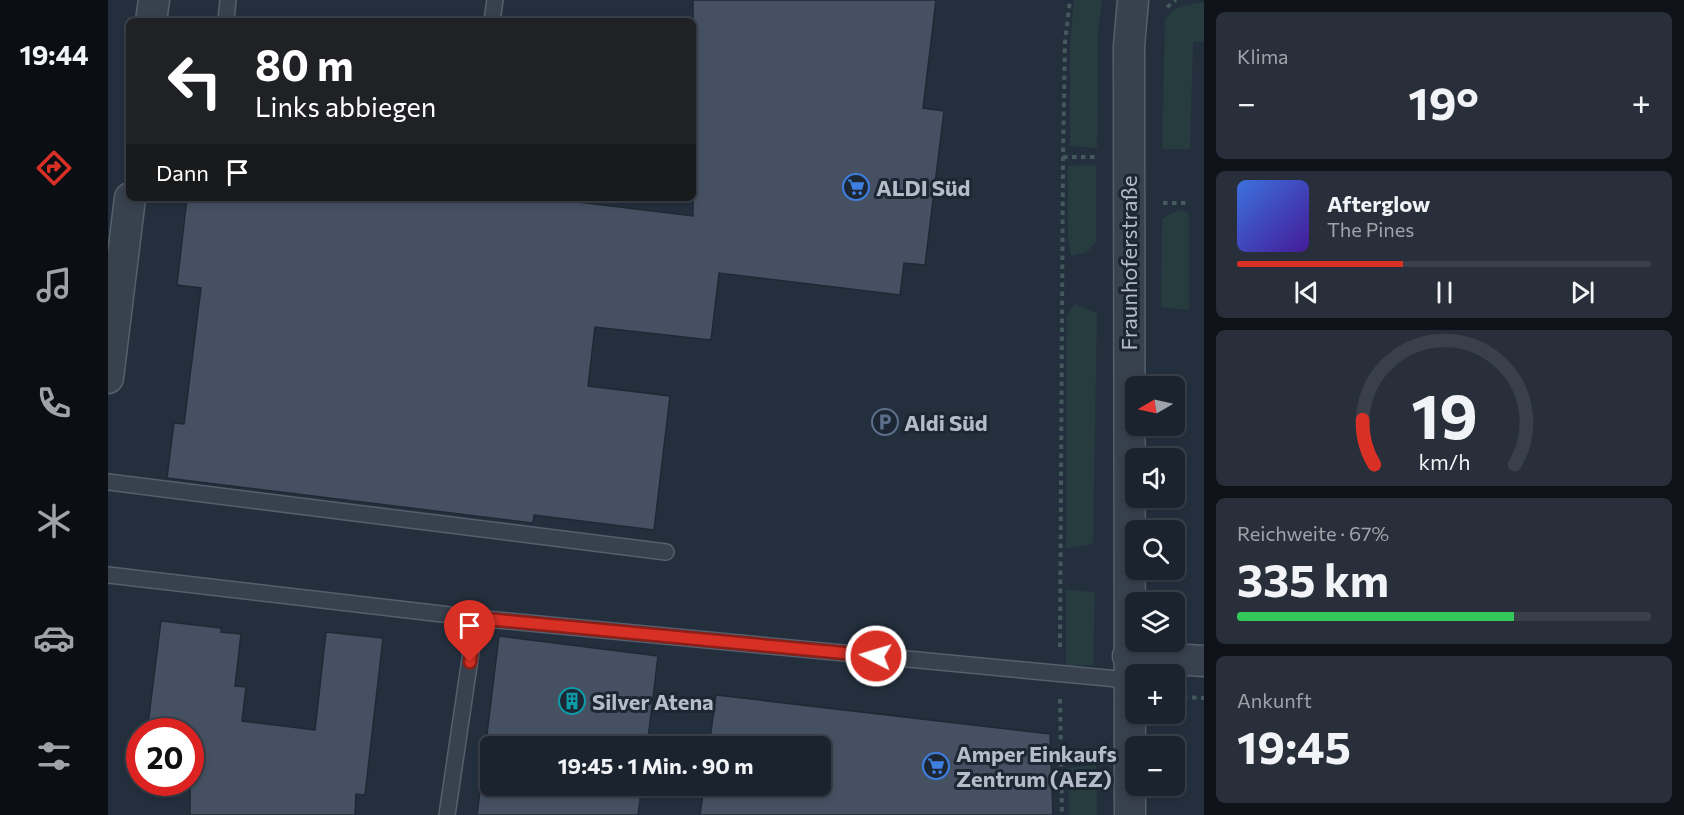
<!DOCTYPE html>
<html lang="de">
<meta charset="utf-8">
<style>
:root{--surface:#1b232e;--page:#282f3a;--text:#f1f3f6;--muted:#a0a4aa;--line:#39404a;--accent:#d93025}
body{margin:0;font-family:Commissioner,sans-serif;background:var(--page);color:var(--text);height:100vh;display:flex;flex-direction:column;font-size:22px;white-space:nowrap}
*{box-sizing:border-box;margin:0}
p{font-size:20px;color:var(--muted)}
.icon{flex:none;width:33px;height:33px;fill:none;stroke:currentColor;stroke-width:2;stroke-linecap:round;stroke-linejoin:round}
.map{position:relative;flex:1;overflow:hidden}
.side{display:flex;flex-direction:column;gap:12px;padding:12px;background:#0f1319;width:480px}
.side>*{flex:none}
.banner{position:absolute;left:18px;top:18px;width:570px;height:183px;border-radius:9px;box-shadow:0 3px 9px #0003,0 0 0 2px var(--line);background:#202124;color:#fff;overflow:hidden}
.needle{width:39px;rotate:261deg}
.buttons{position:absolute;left:1017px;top:376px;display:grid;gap:12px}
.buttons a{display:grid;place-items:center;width:60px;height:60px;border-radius:9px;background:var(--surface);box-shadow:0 3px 9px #0003,0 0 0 2px var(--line);font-size:30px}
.speed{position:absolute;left:18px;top:718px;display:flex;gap:12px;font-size:30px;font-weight:700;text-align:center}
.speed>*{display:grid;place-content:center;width:78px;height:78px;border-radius:50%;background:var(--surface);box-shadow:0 3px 9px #0003,0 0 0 2px var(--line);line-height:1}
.speed .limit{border:9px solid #d22;background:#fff;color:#111}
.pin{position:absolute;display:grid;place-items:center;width:51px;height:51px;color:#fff;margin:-62px -26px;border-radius:50% 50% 50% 0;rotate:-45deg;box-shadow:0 0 6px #0007}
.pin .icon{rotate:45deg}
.me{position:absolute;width:66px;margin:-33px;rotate:275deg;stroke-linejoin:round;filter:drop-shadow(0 0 4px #0008)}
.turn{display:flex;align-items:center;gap:21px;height:126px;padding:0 30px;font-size:27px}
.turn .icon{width:78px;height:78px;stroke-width:2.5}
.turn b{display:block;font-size:42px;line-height:51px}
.then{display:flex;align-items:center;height:57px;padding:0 30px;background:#0003;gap:12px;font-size:22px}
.big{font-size:45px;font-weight:700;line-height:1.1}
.side .widget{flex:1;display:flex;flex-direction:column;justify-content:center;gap:9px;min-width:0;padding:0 21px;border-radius:9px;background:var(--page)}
.side .dial{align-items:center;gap:0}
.dial svg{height:156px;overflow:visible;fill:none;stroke:var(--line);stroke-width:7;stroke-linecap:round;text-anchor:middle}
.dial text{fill:var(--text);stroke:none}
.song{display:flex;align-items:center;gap:18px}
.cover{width:72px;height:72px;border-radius:9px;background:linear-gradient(135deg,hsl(220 70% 55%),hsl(260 70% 35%))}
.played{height:6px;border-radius:3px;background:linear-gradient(90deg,var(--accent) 40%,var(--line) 40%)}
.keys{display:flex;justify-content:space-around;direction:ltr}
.heat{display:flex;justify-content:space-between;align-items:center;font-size:33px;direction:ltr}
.charge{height:9px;border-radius:4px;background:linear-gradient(90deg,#34c759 67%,var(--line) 0)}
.trip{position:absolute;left:372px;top:736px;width:351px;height:60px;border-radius:9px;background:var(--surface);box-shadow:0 3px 9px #0003,0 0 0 2px var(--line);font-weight:700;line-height:60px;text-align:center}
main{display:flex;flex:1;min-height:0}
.dock{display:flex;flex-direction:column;width:108px;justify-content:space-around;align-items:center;background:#0b0e12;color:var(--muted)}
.dock .icon{width:42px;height:42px}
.dock .active{color:var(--accent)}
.dock b{font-size:27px;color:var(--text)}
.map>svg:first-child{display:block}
.green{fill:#263c3f}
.building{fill:#455162;stroke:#1f2835;stroke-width:1.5}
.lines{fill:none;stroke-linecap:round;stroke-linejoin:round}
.service-casing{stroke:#565f6c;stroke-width:18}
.minor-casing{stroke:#565f6c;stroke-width:33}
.path{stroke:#44595c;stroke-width:4;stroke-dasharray:4.5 4.5;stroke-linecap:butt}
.service{stroke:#38414e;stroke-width:15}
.minor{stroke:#38414e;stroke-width:30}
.route-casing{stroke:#8d1f18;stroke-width:15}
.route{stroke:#d93025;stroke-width:10}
.labels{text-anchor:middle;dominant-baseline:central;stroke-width:6;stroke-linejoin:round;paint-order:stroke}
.poi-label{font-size:22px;font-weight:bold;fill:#b4bcc9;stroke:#1d2633;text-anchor:start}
.street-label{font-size:22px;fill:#b4bcc9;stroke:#1d2633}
</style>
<main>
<nav class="dock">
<b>19:44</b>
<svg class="icon active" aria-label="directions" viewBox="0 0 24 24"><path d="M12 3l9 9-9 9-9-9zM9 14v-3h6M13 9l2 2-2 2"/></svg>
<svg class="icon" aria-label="music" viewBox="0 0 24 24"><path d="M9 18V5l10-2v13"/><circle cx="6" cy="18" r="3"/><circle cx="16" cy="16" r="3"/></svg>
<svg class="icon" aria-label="phone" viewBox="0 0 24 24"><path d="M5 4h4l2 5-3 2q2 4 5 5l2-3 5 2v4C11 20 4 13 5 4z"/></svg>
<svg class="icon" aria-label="climate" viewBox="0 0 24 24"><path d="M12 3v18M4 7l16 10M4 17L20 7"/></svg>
<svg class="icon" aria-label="car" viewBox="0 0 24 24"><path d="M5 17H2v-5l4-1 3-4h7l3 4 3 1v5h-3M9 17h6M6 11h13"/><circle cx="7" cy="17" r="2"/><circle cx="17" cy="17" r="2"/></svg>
<svg class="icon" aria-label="filters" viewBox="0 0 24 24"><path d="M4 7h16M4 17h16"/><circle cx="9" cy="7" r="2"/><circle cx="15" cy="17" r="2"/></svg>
</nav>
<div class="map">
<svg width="1096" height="815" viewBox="0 0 1096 815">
<rect width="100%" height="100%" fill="#242f3e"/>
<!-- green -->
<g class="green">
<path d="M 966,0 L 994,0 L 990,31 L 989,148 L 962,146 L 962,45 Z"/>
<path d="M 1091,3 L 1096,3 L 1096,42 L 1085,42 L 1082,149 L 1054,149 L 1057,20 C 1066,7 1075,5 1091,3 Z"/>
<path d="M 988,165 L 988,242 L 979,252 L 963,256 L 960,239 L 960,166 Z"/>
<path d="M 1070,210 L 1081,213 L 1081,310 L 1053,307 L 1054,219 Z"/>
<path d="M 967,304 L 989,313 L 985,544 L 958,548 L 959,315 Z"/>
<path d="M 958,590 L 987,592 L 985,665 L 958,666 Z"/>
<path d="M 988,765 L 989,815 L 961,815 L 960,768 Z"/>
</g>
<!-- building -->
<g class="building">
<path d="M 585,0 L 828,0 L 815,108 L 836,111 L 817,265 L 796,263 L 792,295 L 611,273 L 603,340 L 487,327 L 480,386 L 562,396 L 546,530 L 426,515 L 425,523 L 59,478 L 66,423 L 76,424 L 93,288 L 69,285 L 79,198 L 437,198 L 585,216 Z"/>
<path d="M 53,621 L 113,628 L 113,632 L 133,634 L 127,686 L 138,687 L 134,721 L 207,730 L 218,632 L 275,638 L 257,795 L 248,794 L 247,815 L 82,815 L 82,732 L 39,732 Z"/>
<path d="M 391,636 L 550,656 L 539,747 L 382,747 L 382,786 L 534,786 L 530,815 L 369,815 Z"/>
<path d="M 608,695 L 942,734 L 945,815 L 592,815 L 596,786 L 712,786 L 712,747 L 601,747 Z"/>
</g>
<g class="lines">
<defs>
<g id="service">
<path d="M 118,21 L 120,0"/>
<path d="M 384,21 L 387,0"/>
<path d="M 0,482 L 558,552"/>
<path d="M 0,575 L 368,618 L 1020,680"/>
<path d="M 339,815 L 368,618"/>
</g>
<g id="minor">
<path d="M 43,21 L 46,0"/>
<path d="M 0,378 L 22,198"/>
<path d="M 1020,656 L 1096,661"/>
<path d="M 1022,815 L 1021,46 L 1025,0"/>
</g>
</defs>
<!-- service casing -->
<use href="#service" class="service-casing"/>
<!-- minor casing -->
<use href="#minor" class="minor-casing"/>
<!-- path -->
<g class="path">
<path d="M 1059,7 L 1068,0"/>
<path d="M 955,157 L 987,157"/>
<path d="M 1055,203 L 1081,203"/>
<path d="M 952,647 L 955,157 L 957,42 L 962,0"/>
<path d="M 1066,697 L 1096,698"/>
<path d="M 952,699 L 954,815"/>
</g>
<!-- service -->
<use href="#service" class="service"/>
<!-- minor -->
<use href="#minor" class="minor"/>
</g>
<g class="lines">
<defs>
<path id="route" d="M 362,662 L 368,618 L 768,656"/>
</defs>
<!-- route casing -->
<use href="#route" class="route-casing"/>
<!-- route -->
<use href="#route" class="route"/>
</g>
<!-- icons -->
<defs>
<symbol id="supermarket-ring" viewBox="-11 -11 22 22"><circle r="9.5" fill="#1d2633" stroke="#3f7fe0" stroke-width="1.5"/><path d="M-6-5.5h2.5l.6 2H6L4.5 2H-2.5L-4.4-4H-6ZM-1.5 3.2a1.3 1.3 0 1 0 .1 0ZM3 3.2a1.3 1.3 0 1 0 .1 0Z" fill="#3f7fe0"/></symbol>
<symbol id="parking-ring" viewBox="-11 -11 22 22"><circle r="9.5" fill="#1d2633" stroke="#5c6f8a" stroke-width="1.5"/><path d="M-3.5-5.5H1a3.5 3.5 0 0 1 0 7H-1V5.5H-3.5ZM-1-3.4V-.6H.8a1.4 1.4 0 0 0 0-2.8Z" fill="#5c6f8a"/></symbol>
<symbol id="building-ring" viewBox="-11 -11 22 22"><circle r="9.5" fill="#1d2633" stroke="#0f9aa8" stroke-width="1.5"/><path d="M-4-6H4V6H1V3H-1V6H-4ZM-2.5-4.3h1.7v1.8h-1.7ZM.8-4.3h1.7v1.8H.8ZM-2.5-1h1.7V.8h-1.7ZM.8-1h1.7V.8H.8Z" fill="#0f9aa8"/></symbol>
</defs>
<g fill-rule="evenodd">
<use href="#supermarket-ring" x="733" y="172" width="30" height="30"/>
<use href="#parking-ring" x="762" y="407" width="30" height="30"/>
<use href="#building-ring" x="449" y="686" width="30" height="30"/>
<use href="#supermarket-ring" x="813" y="751" width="30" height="30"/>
</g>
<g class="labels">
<!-- poi labels -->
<g class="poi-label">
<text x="768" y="187">ALDI Süd</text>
<text x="796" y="422">Aldi Süd</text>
<text x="484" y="701">Silver Atena</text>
<text x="848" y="753">Amper Einkaufs<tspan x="848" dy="25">Zentrum (AEZ)</tspan></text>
</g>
<!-- street labels -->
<g class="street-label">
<text transform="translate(1020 263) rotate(-90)">Fraunhoferstraße</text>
</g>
</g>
</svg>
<div class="buttons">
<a><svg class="needle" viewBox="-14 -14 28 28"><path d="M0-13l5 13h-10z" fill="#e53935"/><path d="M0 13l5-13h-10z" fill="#a0a4aa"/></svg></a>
<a><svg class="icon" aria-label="sound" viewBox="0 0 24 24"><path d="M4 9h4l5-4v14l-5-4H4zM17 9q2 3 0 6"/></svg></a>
<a><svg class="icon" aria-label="search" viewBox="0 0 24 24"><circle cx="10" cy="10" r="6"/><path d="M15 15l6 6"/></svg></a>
<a><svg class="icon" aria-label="layers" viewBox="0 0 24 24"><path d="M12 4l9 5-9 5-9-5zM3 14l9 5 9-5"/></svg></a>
<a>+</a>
<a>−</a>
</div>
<div class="speed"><div class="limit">20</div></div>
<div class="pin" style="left:362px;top:662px;background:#d93025"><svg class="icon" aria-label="arrive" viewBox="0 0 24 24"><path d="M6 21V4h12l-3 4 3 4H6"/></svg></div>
<svg class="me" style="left:768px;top:656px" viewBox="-20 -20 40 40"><circle r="17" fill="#d93025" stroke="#fff" stroke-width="3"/><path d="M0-11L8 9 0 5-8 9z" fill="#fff"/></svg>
<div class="trip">19:45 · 1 Min. · 90 m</div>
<div class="banner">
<div class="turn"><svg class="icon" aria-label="left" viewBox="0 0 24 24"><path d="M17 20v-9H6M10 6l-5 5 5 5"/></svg><div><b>80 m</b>Links abbiegen</div></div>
<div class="then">Dann<svg class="icon" aria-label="arrive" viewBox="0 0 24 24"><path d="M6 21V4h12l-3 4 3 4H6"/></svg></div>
</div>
</div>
<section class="side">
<div class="widget"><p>Klima</p>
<div class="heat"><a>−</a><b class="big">19°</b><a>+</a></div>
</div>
<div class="widget">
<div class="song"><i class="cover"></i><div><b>Afterglow</b><p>The Pines</p></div></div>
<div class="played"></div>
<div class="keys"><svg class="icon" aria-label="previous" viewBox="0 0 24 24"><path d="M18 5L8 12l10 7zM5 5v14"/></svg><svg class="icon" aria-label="pause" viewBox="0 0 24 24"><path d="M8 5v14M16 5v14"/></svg><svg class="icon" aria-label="next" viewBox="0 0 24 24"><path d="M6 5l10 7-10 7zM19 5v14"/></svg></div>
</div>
<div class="widget dial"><svg viewBox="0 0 100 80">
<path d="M14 69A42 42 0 1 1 86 69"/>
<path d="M14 69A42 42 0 0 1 8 46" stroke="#d93025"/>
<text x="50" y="56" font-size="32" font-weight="700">19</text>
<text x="50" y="72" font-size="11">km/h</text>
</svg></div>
<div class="widget"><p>Reichweite · 67%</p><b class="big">335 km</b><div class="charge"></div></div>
<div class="widget"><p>Ankunft</p><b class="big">19:45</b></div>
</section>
</main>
